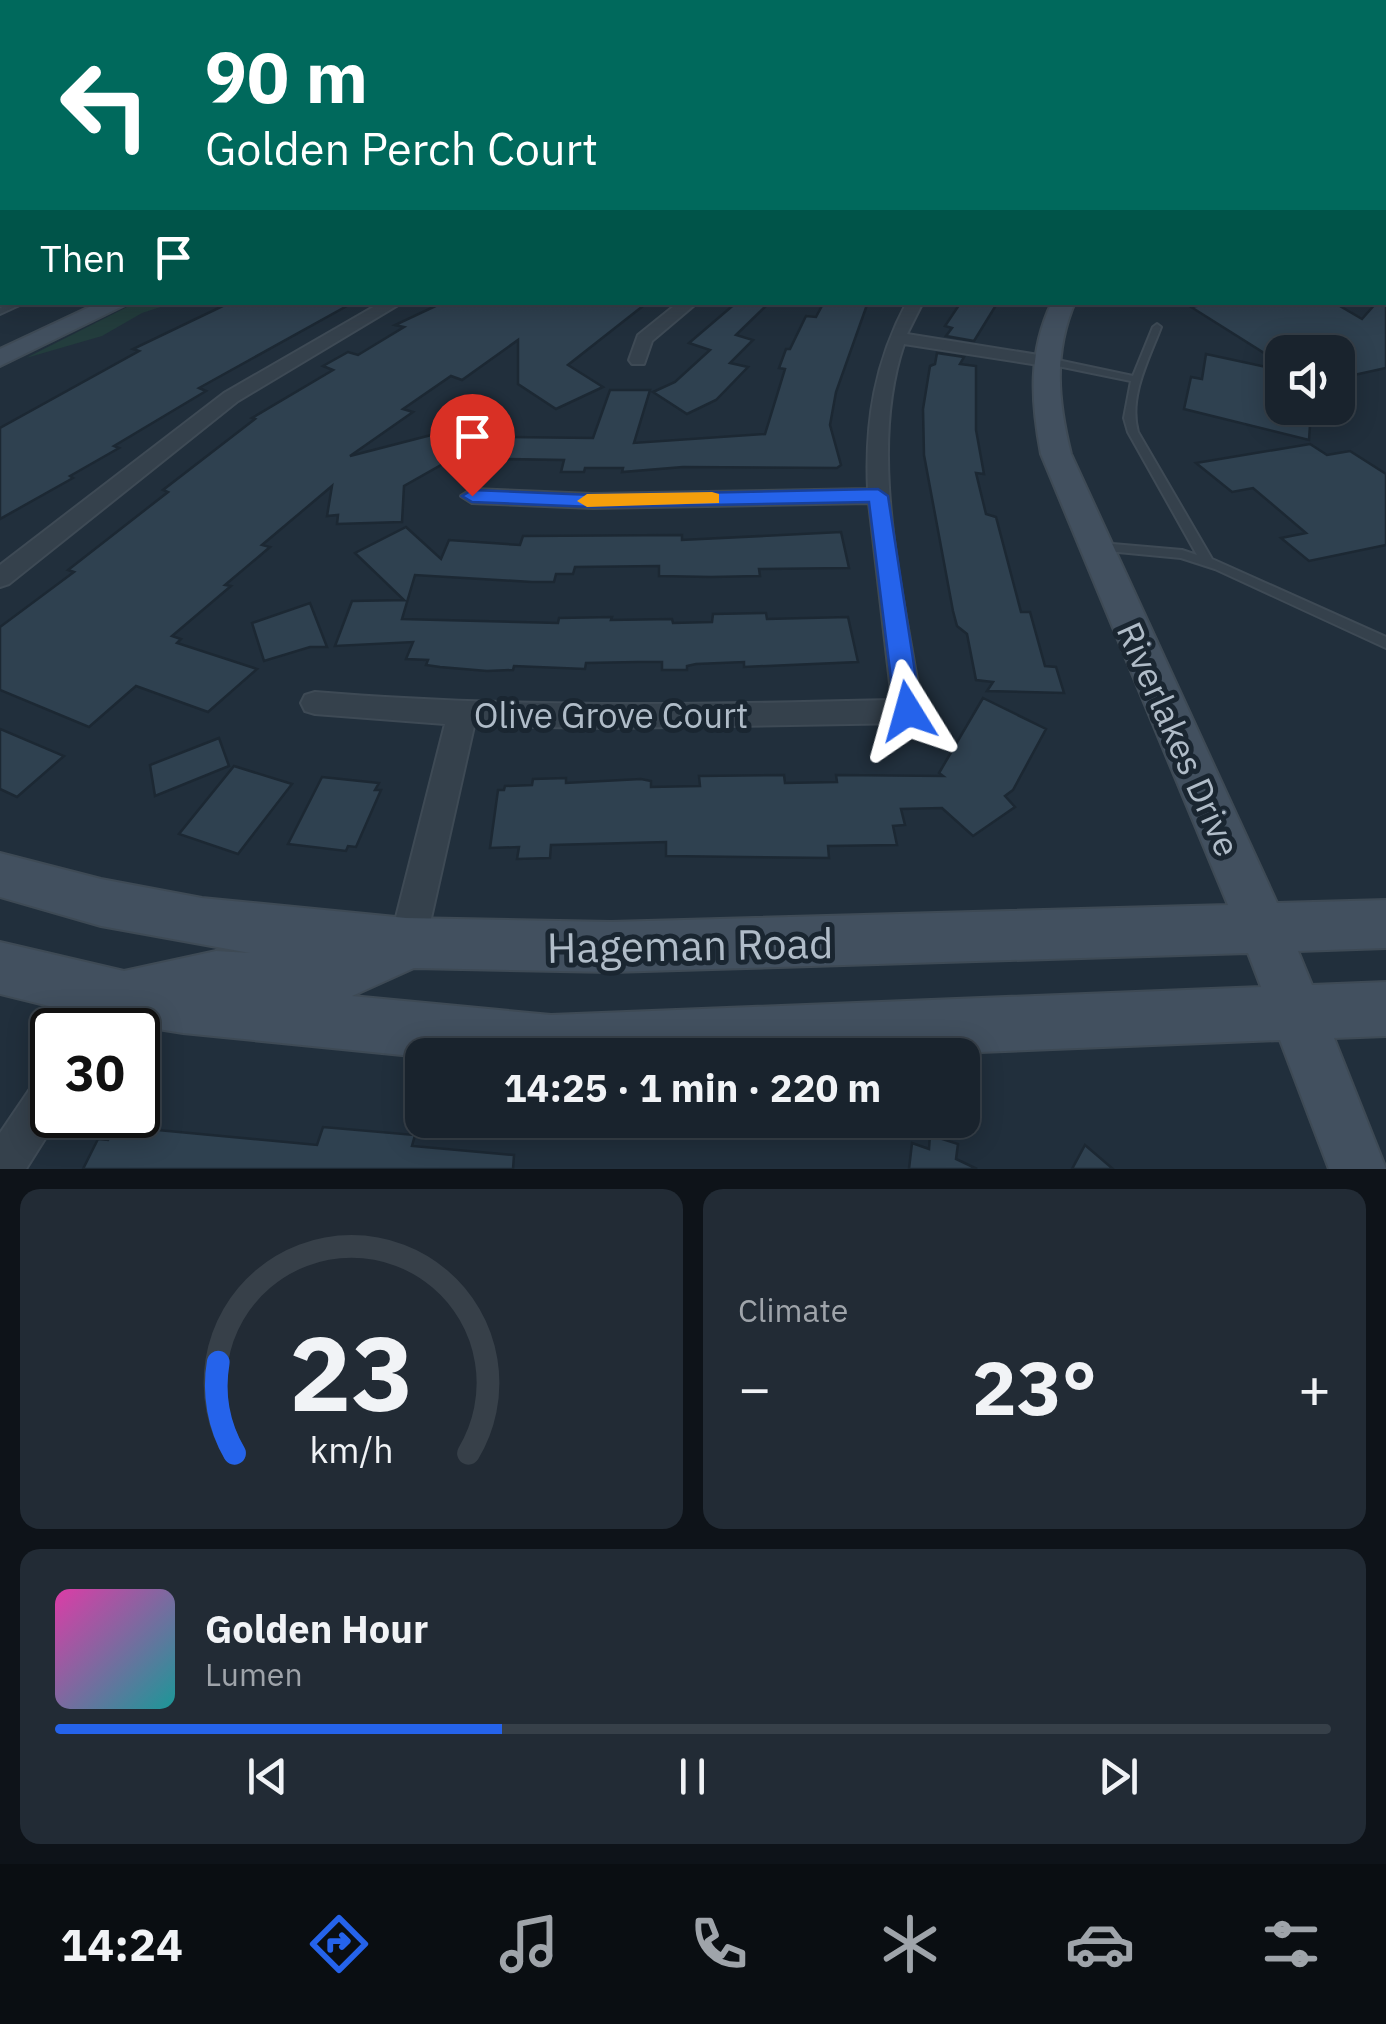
<!DOCTYPE html>
<meta charset="utf-8">
<style>
:root{--surface:#19232d;--page:#222b35;--text:#f1f3f6;--muted:#9fa4aa;--line:#374049;--accent:#2563eb}
body{margin:0;font-family:"IBM Plex Sans",sans-serif;background:var(--page);color:var(--text);height:100vh;display:flex;flex-direction:column;font-size:38px;white-space:nowrap}
*{box-sizing:border-box;margin:0}
p{font-size:32px;color:var(--muted)}
.icon{flex:none;width:55px;height:55px;fill:none;stroke:currentColor;stroke-width:2;stroke-linecap:round;stroke-linejoin:round}
.map{position:relative;height:1169px;overflow:hidden}
.side{display:flex;flex-direction:column;gap:20px;padding:20px;background:#0e1319;flex:1}
.side>*{flex:none}
.hud{position:absolute;left:0px;top:0px;width:1388px;height:305px;box-shadow:0 5px 25px #0003,0 0 0 2px var(--line);background:#00695c;color:#fff;overflow:hidden}
.tools{position:absolute;left:1265px;top:335px;display:grid;gap:20px}
.tools a{display:grid;place-items:center;width:90px;height:90px;border-radius:20px;background:var(--surface);box-shadow:0 5px 25px #0003,0 0 0 2px var(--line);font-size:50px}
.speed{position:absolute;left:30px;top:1008px;display:flex;gap:20px;font-size:50px;font-weight:700;text-align:center}
.speed>*{display:grid;place-content:center;width:130px;height:130px;border-radius:50%;background:var(--surface);box-shadow:0 5px 25px #0003,0 0 0 2px var(--line);line-height:1}
.speed .limit{border:5px solid #111;border-radius:15px;background:#fff;color:#111}
.pin{position:absolute;display:grid;place-items:center;width:85px;height:85px;color:#fff;margin:-102px -42px;border-radius:50% 50% 50% 0;rotate:-45deg;box-shadow:0 0 10px #0007}
.pin .icon{rotate:45deg}
.me{position:absolute;width:110px;margin:-55px;rotate:352deg;stroke-linejoin:round;filter:drop-shadow(0 0 8px #0008)}
.turn{display:flex;align-items:center;gap:35px;height:210px;padding:0 40px;font-size:45px}
.turn .icon{width:130px;height:130px;stroke-width:2.5}
.turn b{display:block;font-size:70px;line-height:85px}
.then{display:flex;align-items:center;height:95px;padding:0 40px;background:#0003;gap:20px;font-size:38px}
.big{font-size:75px;font-weight:700;line-height:1.1}
.side .tile{flex:1;display:flex;flex-direction:column;justify-content:center;gap:15px;min-width:0;padding:0 35px;border-radius:20px;background:var(--page)}
.side .dial{align-items:center;gap:0}
.dial svg{height:260px;overflow:visible;fill:none;stroke:var(--line);stroke-width:7;stroke-linecap:round;text-anchor:middle}
.dial text{fill:var(--text);stroke:none}
.song{display:flex;align-items:center;gap:30px}
.cover{width:120px;height:120px;border-radius:15px;background:linear-gradient(135deg,hsl(320 70% 55%),hsl(180 70% 35%))}
.played{height:10px;border-radius:5px;background:linear-gradient(90deg,var(--accent) 35%,var(--line) 35%)}
.keys{display:flex;justify-content:space-around;direction:ltr}
.heat{display:flex;justify-content:space-between;align-items:center;font-size:55px;direction:ltr}
.side .tiles{flex:1;display:grid;gap:20px;grid-template-columns:1fr 1fr}
.tile:last-child{grid-column:span 2}
.trip{position:absolute;left:405px;top:1038px;width:575px;height:100px;border-radius:20px;background:var(--surface);box-shadow:0 5px 25px #0003,0 0 0 2px var(--line);font-weight:700;line-height:100px;text-align:center}
.menu{display:flex;height:160px;justify-content:space-around;align-items:center;background:#0a0e12;color:var(--muted)}
.menu .icon{width:70px;height:70px}
.menu .selected{color:var(--accent)}
.menu b{font-size:45px;color:var(--text)}
.map>svg:first-child{display:block}
.green{fill:#233d3d}
.building{fill:#2f4150;stroke:#1c2833;stroke-width:2.5}
.lines{fill:none;stroke-linecap:round;stroke-linejoin:round}
.lane-casing{stroke:#3e4a55;stroke-width:4}
.street-casing{stroke:#3e4a55;stroke-width:4}
.secondary-casing{stroke:#3e4a55;stroke-width:4}
.lane{fill:#35414c;fill-rule:evenodd}
.street{fill:#35414c;fill-rule:evenodd}
.secondary{fill:#42505f;fill-rule:evenodd}
.route{fill:#2563eb;stroke:#184099;stroke-width:2.5}
.slow{fill:#f59e0b}
.labels{text-anchor:middle;dominant-baseline:central;stroke-width:10;stroke-linejoin:round;paint-order:stroke}
.street-label{font-size:35px;fill:#b0bcc8;stroke:#1a2631}
.near-street-label{font-size:42px;fill:#b0bcc8;stroke:#1a2631}
</style>
<div class="map">
<svg width="1386" height="1169" viewBox="0 0 1386 1169">
<rect width="100%" height="100%" fill="#212f3c"/>
<!-- green -->
<path class="green" d="M 135,303 L 173,303 L 142,313 L 102,336 L 26,358 Z"/>
<!-- building -->
<g class="building">
<path d="M 1386,293 L 1386,368 L 1345,377 L 1338,373 L 1338,352 L 1280,352 L 1273,348 L 1272,358 L 1191,307 L 1217,302 L 1333,302 L 1362,319 L 1377,302 L 1385,302 Z"/>
<path d="M 231,302 L 354,302 L 199,388 L 206,391 L 114,446 L 119,448 L 70,476 L 73,478 L 0,519 L 0,428 L 139,351 L 133,349 Z"/>
<path d="M 444,302 L 648,302 L 568,365 L 603,387 L 556,409 L 518,384 L 518,340 L 462,380 L 451,376 L 403,409 L 413,412 L 350,456 L 470,425 L 486,452 L 443,464 L 404,486 L 402,522 L 337,524 L 338,515 L 327,516 L 332,486 L 262,545 L 270,547 L 225,585 L 231,586 L 172,636 L 181,639 L 177,643 L 257,669 L 208,712 L 136,686 L 89,727 L 0,690 L 0,627 L 74,572 L 68,570 L 168,492 L 163,490 L 255,419 L 252,418 L 333,370 L 323,366 L 348,352 L 358,355 L 404,327 L 395,325 Z"/>
<path d="M 737,302 L 770,302 L 736,335 L 753,340 L 730,363 L 748,367 L 716,400 L 687,414 L 653,392 L 675,382 L 710,350 L 689,343 Z"/>
<path d="M 824,302 L 868,302 L 836,392 L 830,425 L 841,465 L 837,468 L 683,467 L 622,472 L 623,468 L 585,468 L 584,472 L 561,472 L 564,460 L 500,459 L 507,437 L 593,438 L 610,390 L 650,390 L 634,443 L 765,434 L 785,369 L 779,368 L 786,349 L 790,349 L 806,316 L 816,317 Z"/>
<path d="M 961,302 L 998,302 L 974,341 L 946,336 L 952,328 L 945,326 Z"/>
<path d="M 937,353 L 964,357 L 960,364 L 976,366 L 976,430 L 984,474 L 976,473 L 986,514 L 996,517 L 1021,612 L 1030,612 L 1045,666 L 1056,667 L 1064,693 L 987,691 L 993,682 L 976,680 L 967,634 L 957,626 L 953,611 L 924,455 L 923,409 L 930,366 L 935,364 Z"/>
<path d="M 1206,354 L 1271,368 L 1268,395 L 1282,398 L 1282,408 L 1311,410 L 1309,440 L 1184,409 L 1191,377 L 1202,379 Z"/>
<path d="M 1310,444 L 1327,455 L 1350,451 L 1386,474 L 1386,545 L 1309,561 L 1281,538 L 1306,533 L 1253,488 L 1232,492 L 1196,463 Z"/>
<path d="M 406,527 L 441,559 L 449,540 L 520,545 L 523,536 L 682,535 L 682,540 L 841,532 L 849,568 L 759,569 L 760,576 L 711,577 L 659,576 L 659,566 L 575,567 L 573,574 L 556,574 L 554,582 L 532,582 L 415,575 L 402,619 L 558,623 L 559,618 L 612,617 L 611,620 L 672,619 L 673,623 L 712,622 L 713,614 L 766,613 L 767,619 L 848,617 L 858,662 L 744,667 L 744,662 L 696,664 L 687,666 L 687,670 L 662,670 L 662,662 L 638,662 L 586,663 L 585,669 L 514,666 L 513,670 L 487,671 L 440,667 L 426,665 L 428,660 L 406,659 L 413,642 L 335,646 L 352,601 L 404,600 L 355,553 Z"/>
<path d="M 310,603 L 327,647 L 310,647 L 264,661 L 252,623 Z"/>
<path d="M 983,698 L 1046,729 L 1013,790 L 1005,796 L 1015,807 L 973,836 L 942,808 L 901,809 L 905,825 L 893,826 L 897,845 L 828,846 L 829,858 L 666,856 L 666,842 L 551,845 L 550,858 L 517,859 L 519,847 L 490,848 L 498,790 L 504,790 L 505,786 L 532,785 L 533,779 L 566,778 L 566,783 L 641,779 L 651,781 L 651,787 L 700,786 L 699,776 L 784,775 L 785,783 L 837,782 L 836,775 L 943,776 L 939,773 Z"/>
<path d="M 0,729 L 64,756 L 17,797 L 0,789 Z"/>
<path d="M 219,738 L 229,766 L 155,796 L 150,765 Z"/>
<path d="M 234,766 L 292,784 L 238,854 L 179,834 Z"/>
<path d="M 322,777 L 379,783 L 375,790 L 381,790 L 356,847 L 348,846 L 346,851 L 288,844 Z"/>
<path d="M 115,1126 L 317,1145 L 323,1127 L 415,1135 L 412,1146 L 514,1155 L 513,1169 L 83,1169 L 98,1139 L 108,1140 Z"/>
<path d="M 930,1135 L 958,1144 L 956,1159 L 977,1169 L 909,1169 L 912,1143 L 929,1149 Z"/>
<path d="M 1085,1145 L 1113,1169 L 1072,1169 Z"/>
</g>
<g class="lines">
<defs>
<g id="lane">
<path d="M 0,177 L 2,178 L 2,182 L 0,181 Z"/>
<path d="M 0,217 L 2,217 L 2,221 L 0,222 Z"/>
<rect x="1385" y="266" width="1" height="4"/>
<rect x="0" y="275" width="2" height="5"/>
<path d="M 14,302 L 26,302 L 0,314 L 0,308 Z"/>
<path d="M 1157,324 L 1161,327 C 1149,359 1128,397 1138,432 L 1212,559 L 1386,637 L 1386,648 L 1215,569 L 1181,558 L 1097,550 L 1095,547 L 1097,544 L 1101,543 L 1182,550 L 1197,555 L 1128,432 L 1124,418 L 1131,381 L 1048,364 L 1043,361 L 1048,358 L 1133,376 L 1153,327 Z"/>
</g>
<g id="street">
<path d="M 382,302 L 403,302 L 238,401 L 9,584 L 0,587 L 0,565 L 224,393 Z"/>
<path d="M 679,302 L 698,302 L 652,341 L 644,364 L 632,364 L 629,360 L 638,335 Z"/>
<path d="M 907,302 L 923,302 L 907,334 L 1045,356 L 1054,361 L 1045,366 L 904,344 C 866,456 905,596 922,711 L 918,719 L 908,723 L 611,728 L 474,726 L 425,945 L 420,958 L 407,963 L 394,958 L 389,945 L 445,724 L 315,714 L 305,711 L 301,703 L 305,695 L 315,692 C 507,708 699,705 892,700 L 869,503 L 593,508 L 472,503 L 461,496 L 472,489 L 593,494 L 868,489 C 865,421 875,362 907,302 Z"/>
<path d="M 114,977 L 127,983 L 133,996 L 114,1030 L 73,1030 L 101,983 Z"/>
<path d="M 52,1071 L 52,1115 L 60,1115 L 26,1169 L 0,1169 L 0,1133 L 38,1077 Z"/>
</g>
<g id="secondary">
<path d="M 100,302 L 131,302 L 0,366 L 0,349 Z"/>
<path d="M 1052,302 L 1075,302 C 1053,353 1058,402 1071,454 L 1277,903 L 1386,900 L 1386,948 L 1298,951 L 1312,985 L 1386,982 L 1386,1036 L 1334,1038 L 1386,1169 L 1329,1169 L 1280,1040 L 904,1055 L 422,1057 L 183,1033 L 114,1022 L 0,994 L 0,942 L 124,971 L 216,951 L 250,953 L 101,926 L 0,897 L 0,853 L 101,879 L 202,898 L 406,918 L 611,922 L 1228,905 L 1041,454 C 1031,401 1028,352 1052,302 ZM 1248,953 L 1261,987 L 551,1015 L 352,996 L 414,968 L 611,972 Z"/>
</g>
</defs>
<!-- lane casing -->
<use href="#lane" class="lane-casing"/>
<!-- street casing -->
<use href="#street" class="street-casing"/>
<!-- secondary casing -->
<use href="#secondary" class="secondary-casing"/>
<!-- lane -->
<use href="#lane" class="lane"/>
<!-- street -->
<use href="#street" class="street"/>
<!-- secondary -->
<use href="#secondary" class="secondary"/>
</g>
<!-- sky -->
<linearGradient id="sky" x2="0" y2="1"><stop stop-color="#121a21"/><stop offset="0.47" stop-color="#3d4d61"/><stop offset="1" stop-color="#3d4d61" stop-opacity="0"/></linearGradient>
<rect width="1386" height="312" fill="url(#sky)"/>
<!-- route -->
<path class="route" d="M 878,489 L 888,496 L 921,711 L 918,718 L 908,722 L 899,718 L 895,711 L 869,502 L 593,507 L 472,502 L 462,496 L 472,490 L 593,495 Z"/>
<!-- slow -->
<path class="slow" d="M 712,492 L 719,494 L 719,503 L 587,507 L 577,501 L 587,494 Z"/>
<g class="labels">
<!-- street labels -->
<g class="street-label">
<text x="611" y="715">Olive Grove Court</text>
<text transform="translate(1179 739) rotate(66)">Riverlakes Drive</text>
</g>
<!-- near-street labels -->
<g class="near-street-label">
<text transform="translate(690 945) rotate(-1)">Hageman Road</text>
</g>
</g>
</svg>
<div class="tools">
<a><svg class="icon" aria-label="sound" viewBox="0 0 24 24"><path d="M4 9h4l5-4v14l-5-4H4zM17 9q2 3 0 6"/></svg></a>
</div>
<div class="speed"><div class="limit">30</div></div>
<div class="pin" style="left:472px;top:496px;background:#d93025"><svg class="icon" aria-label="arrive" viewBox="0 0 24 24"><path d="M6 21V4h12l-3 4 3 4H6"/></svg></div>
<svg class="me" style="left:908px;top:711px" viewBox="-20 -20 40 40"><path d="M0-17L14 15 0 8-14 15z" fill="#2563eb" stroke="#fff" stroke-width="4"/></svg>
<div class="trip">14:25 · 1 min · 220 m</div>
<div class="hud">
<div class="turn"><svg class="icon" aria-label="left" viewBox="0 0 24 24"><path d="M17 20v-9H6M10 6l-5 5 5 5"/></svg><div><b>90 m</b>Golden Perch Court</div></div>
<div class="then">Then<svg class="icon" aria-label="arrive" viewBox="0 0 24 24"><path d="M6 21V4h12l-3 4 3 4H6"/></svg></div>
</div>
</div>
<section class="side">
<div class="tiles">
<div class="tile dial"><svg viewBox="0 0 100 80">
<path d="M14 69A42 42 0 1 1 86 69"/>
<path d="M14 69A42 42 0 0 1 9 41" stroke="#2563eb"/>
<text x="50" y="56" font-size="32" font-weight="700">23</text>
<text x="50" y="72" font-size="11">km/h</text>
</svg></div>
<div class="tile"><p>Climate</p>
<div class="heat"><a>−</a><b class="big">23°</b><a>+</a></div>
</div>
<div class="tile">
<div class="song"><i class="cover"></i><div><b>Golden Hour</b><p>Lumen</p></div></div>
<div class="played"></div>
<div class="keys"><svg class="icon" aria-label="previous" viewBox="0 0 24 24"><path d="M18 5L8 12l10 7zM5 5v14"/></svg><svg class="icon" aria-label="pause" viewBox="0 0 24 24"><path d="M8 5v14M16 5v14"/></svg><svg class="icon" aria-label="next" viewBox="0 0 24 24"><path d="M6 5l10 7-10 7zM19 5v14"/></svg></div>
</div>
</div>
</section>
<nav class="menu">
<b>14:24</b>
<svg class="icon selected" aria-label="directions" viewBox="0 0 24 24"><path d="M12 3l9 9-9 9-9-9zM9 14v-3h6M13 9l2 2-2 2"/></svg>
<svg class="icon" aria-label="music" viewBox="0 0 24 24"><path d="M9 18V5l10-2v13"/><circle cx="6" cy="18" r="3"/><circle cx="16" cy="16" r="3"/></svg>
<svg class="icon" aria-label="phone" viewBox="0 0 24 24"><path d="M5 4h4l2 5-3 2q2 4 5 5l2-3 5 2v4C11 20 4 13 5 4z"/></svg>
<svg class="icon" aria-label="climate" viewBox="0 0 24 24"><path d="M12 3v18M4 7l16 10M4 17L20 7"/></svg>
<svg class="icon" aria-label="car" viewBox="0 0 24 24"><path d="M5 17H2v-5l4-1 3-4h7l3 4 3 1v5h-3M9 17h6M6 11h13"/><circle cx="7" cy="17" r="2"/><circle cx="17" cy="17" r="2"/></svg>
<svg class="icon" aria-label="filters" viewBox="0 0 24 24"><path d="M4 7h16M4 17h16"/><circle cx="9" cy="7" r="2"/><circle cx="15" cy="17" r="2"/></svg>
</nav>
